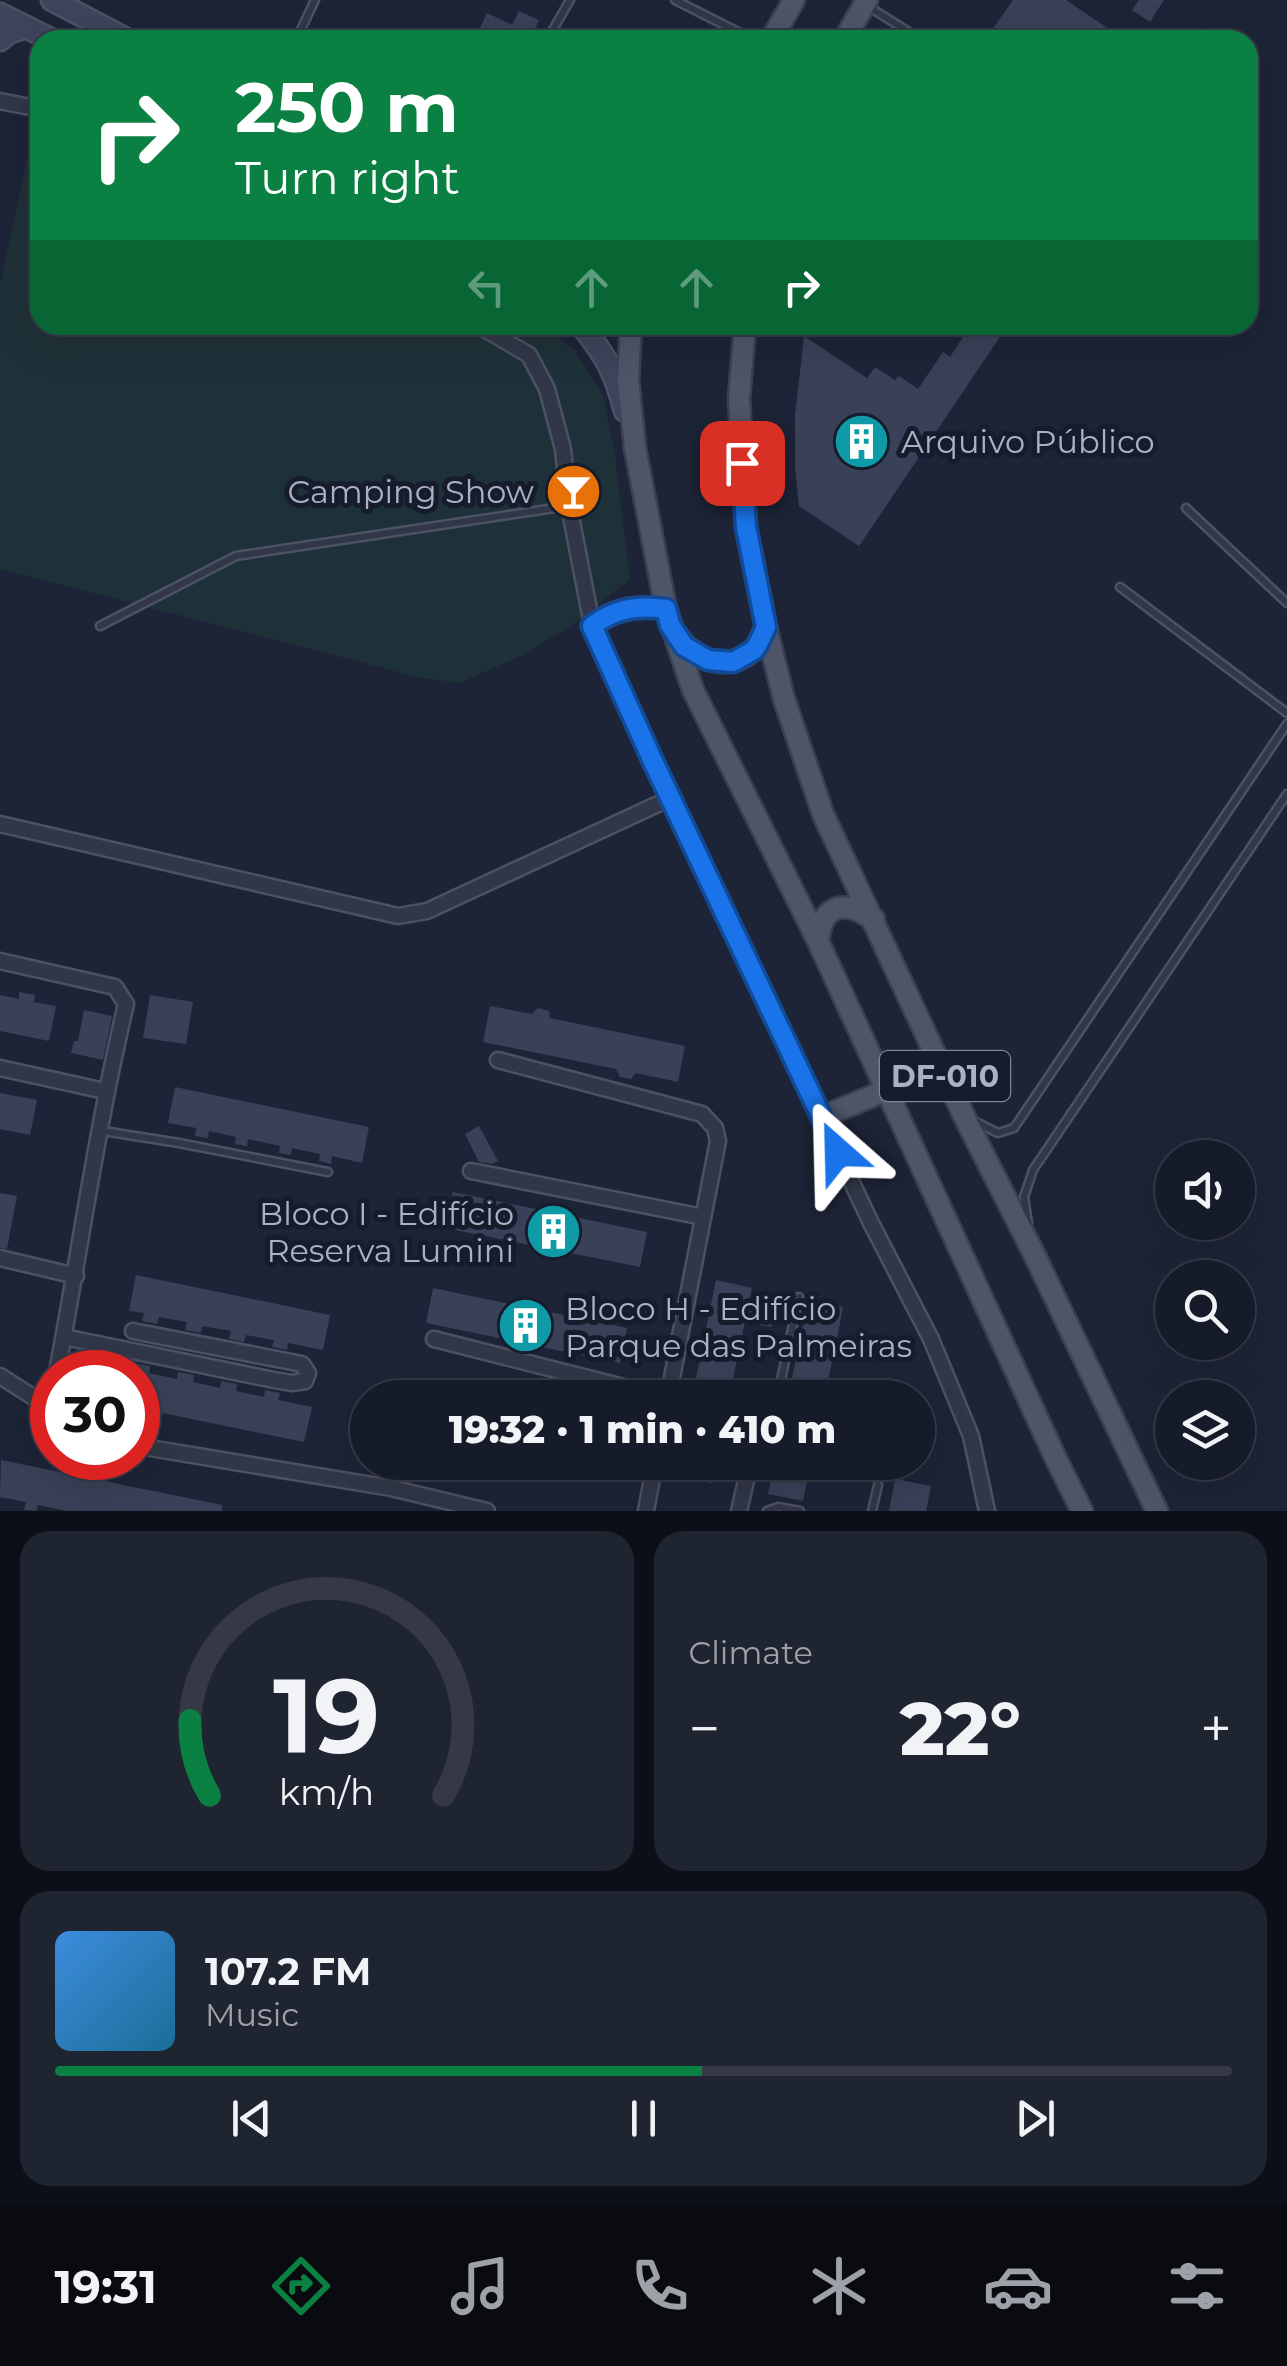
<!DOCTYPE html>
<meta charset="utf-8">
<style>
:root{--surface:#161b29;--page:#1f2431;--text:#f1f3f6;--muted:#9ea1a8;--line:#353946;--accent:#0b8043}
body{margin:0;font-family:Montserrat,sans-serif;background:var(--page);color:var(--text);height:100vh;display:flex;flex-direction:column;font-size:38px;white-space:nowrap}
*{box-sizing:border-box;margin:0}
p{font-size:32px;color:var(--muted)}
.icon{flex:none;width:55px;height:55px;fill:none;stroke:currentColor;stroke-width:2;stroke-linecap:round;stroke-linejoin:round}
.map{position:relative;height:1511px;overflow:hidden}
.drawer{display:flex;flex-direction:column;gap:20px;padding:20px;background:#0c0f17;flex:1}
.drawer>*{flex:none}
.hud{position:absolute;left:30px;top:30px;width:1228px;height:305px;border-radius:30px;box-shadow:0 10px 40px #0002,0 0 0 2px var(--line);background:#0b8043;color:#fff;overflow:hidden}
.fabs{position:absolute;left:1155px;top:1140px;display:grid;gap:20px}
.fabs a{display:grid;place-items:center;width:100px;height:100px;border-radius:50%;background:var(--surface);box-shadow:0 10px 40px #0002,0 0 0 2px var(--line);font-size:50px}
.speed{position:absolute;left:30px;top:1350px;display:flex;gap:20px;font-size:50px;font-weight:700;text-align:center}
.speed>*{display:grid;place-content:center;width:130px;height:130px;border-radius:50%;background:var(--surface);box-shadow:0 10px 40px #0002,0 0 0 2px var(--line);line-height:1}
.speed .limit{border:15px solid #d22;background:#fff;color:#111}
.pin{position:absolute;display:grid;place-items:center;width:85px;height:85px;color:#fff;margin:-42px;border-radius:20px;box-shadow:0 5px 15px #0006}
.me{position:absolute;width:110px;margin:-55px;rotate:335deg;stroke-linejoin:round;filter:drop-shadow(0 0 8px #0008)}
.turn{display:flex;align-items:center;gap:35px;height:210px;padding:0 40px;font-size:45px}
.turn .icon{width:130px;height:130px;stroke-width:2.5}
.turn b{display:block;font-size:70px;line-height:85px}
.lanes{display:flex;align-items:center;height:95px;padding:0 40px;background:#0003;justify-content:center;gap:50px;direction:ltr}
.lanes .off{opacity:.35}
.big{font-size:75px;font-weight:800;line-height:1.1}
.drawer .tile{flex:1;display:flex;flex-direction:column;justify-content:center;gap:15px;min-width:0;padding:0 35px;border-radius:30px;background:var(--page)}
.drawer .dial{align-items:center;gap:0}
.dial svg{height:260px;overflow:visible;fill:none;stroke:var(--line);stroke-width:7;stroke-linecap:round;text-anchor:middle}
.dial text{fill:var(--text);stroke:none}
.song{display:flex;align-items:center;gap:30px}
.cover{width:120px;height:120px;border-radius:15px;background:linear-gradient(135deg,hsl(210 70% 55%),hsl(200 70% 35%))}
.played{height:10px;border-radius:5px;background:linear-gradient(90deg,var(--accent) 55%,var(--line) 55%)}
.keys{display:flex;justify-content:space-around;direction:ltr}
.heat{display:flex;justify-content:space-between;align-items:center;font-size:55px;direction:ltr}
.drawer .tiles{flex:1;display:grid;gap:20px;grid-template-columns:1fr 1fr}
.tile:last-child{grid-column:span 2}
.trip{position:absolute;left:350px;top:1380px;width:585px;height:100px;border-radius:50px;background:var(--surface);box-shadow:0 10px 40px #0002,0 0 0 2px var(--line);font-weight:800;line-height:100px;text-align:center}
.dock{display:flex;height:160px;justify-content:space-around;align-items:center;background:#090b10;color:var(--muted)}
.dock .icon{width:70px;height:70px}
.dock .current{color:var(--accent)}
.dock b{font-size:45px;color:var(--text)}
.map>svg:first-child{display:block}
.green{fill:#1f3138}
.building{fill:#394158}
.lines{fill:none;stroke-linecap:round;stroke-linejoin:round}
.lane-casing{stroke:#4c5163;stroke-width:11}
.street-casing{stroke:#4c5163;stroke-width:19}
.secondary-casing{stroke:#4c5163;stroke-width:25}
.primary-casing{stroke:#3b4051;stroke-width:25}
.lane{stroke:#313748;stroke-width:6}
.street{stroke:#313748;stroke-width:14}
.secondary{stroke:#3f445b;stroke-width:20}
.primary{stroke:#4f5568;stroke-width:20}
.route-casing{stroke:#114b97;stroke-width:25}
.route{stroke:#1a73e8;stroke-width:18}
.labels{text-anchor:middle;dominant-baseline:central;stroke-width:10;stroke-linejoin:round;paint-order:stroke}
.shield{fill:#171c2c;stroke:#7f8497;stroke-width:2.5}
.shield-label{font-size:30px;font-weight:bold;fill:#abb0c5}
.poi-label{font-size:32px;fill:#abb0c5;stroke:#171c2c;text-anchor:start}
</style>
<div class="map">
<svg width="1287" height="1511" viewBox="0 0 1287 1511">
<rect width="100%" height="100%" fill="#1d2437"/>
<!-- green -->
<path class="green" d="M 40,99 L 40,325 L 541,325 L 574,350 L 603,395 L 615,455 L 630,579 L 577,622 L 523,655 L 460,683 L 422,678 L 0,569 L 0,285 Z"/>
<!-- building -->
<g class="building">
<path d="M 1013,0 L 1066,0 L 1125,40 L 985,40 Z"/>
<path d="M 1139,0 L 1164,0 L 1150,22 L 1132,10 Z"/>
<path d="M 519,11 L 539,20 L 530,40 L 474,40 L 487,13 L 512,25 Z"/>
<path d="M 971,325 L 1008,325 L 859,546 L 799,506 L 795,467 L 795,416 L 804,336 L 867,378 L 875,367 L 895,380 L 899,376 L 918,389 L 943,352 L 950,357 Z"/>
<path d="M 19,992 L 35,995 L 34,1002 L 56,1006 L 49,1041 L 0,1031 L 0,995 L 19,999 Z"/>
<path d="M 150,995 L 193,1002 L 186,1044 L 143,1038 Z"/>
<path d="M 490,1006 L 532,1014 L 538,1008 L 549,1011 L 550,1018 L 685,1046 L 678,1082 L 636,1073 L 631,1079 L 620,1077 L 616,1069 L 483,1042 Z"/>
<path d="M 84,1010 L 112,1016 L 103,1060 L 71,1053 L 74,1041 L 78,1041 Z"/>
<path d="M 175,1087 L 369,1127 L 362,1163 L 332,1156 L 331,1164 L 319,1161 L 320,1154 L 292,1148 L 291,1155 L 279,1153 L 280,1146 L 248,1139 L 247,1146 L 235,1144 L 236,1137 L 209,1131 L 208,1138 L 195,1136 L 196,1128 L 168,1123 Z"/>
<path d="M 0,1093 L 37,1100 L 30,1135 L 0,1129 Z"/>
<path d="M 479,1126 L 498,1161 L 492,1164 L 479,1162 L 465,1134 Z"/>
<path d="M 453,1192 L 647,1232 L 640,1267 L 445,1228 Z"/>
<path d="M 0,1193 L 17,1196 L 7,1249 L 0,1248 Z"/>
<path d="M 136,1275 L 330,1315 L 323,1350 L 288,1343 L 287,1350 L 272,1347 L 274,1340 L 246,1335 L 244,1342 L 229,1339 L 231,1331 L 202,1326 L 201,1333 L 185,1330 L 187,1322 L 159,1317 L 157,1324 L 142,1321 L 144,1313 L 129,1311 Z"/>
<path d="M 716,1280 L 752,1288 L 747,1310 L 773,1316 L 771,1327 L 745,1322 L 729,1398 L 692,1398 Z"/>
<path d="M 433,1288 L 627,1328 L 620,1363 L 426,1323 Z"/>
<path d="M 808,1300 L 843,1307 L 836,1344 L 824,1398 L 788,1398 Z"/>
<path d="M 138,1364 L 150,1366 L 149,1373 L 177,1379 L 178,1372 L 194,1375 L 193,1382 L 220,1388 L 221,1381 L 237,1384 L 236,1391 L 264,1397 L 265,1390 L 280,1393 L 278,1400 L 312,1407 L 304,1442 L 138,1408 Z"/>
<path d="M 1,1460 L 222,1505 L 222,1511 L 67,1511 L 38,1505 L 36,1511 L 24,1510 L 26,1502 L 0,1497 Z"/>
<path d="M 678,1462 L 716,1462 L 712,1483 L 676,1475 Z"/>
<path d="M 775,1462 L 811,1462 L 803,1501 L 768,1494 Z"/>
<path d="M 895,1479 L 931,1486 L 926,1511 L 889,1511 Z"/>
</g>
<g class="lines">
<defs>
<g id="lane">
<path d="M 675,0 L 754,40"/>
<path d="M 866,5 L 912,34"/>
<path d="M 296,40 L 315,0"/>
<path d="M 547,40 L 570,0"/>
<path d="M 1186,508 L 1287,603"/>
<path d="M 1120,587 L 1287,713"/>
<path d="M 100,626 L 236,556 L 568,506"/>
<path d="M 976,1122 L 998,1133 L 1014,1128 L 1287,724"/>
<path d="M 103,1131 L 179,1143 L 328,1172"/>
<path d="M 1028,1223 L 1024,1197 L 1033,1170 L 1287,794"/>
<path d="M 777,1398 L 799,1297"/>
<path d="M 750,1472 L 761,1475 L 763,1462"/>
<path d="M 767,1511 L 778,1507 L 800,1511"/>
<path d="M 872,1511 L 878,1485"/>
</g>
<g id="street">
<path d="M 0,101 L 40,109"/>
<path d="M 478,325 L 529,355 L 547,389 L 563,449 L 569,506 L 592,625 L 651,757 L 871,1223 L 931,1339 L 971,1436 L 987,1511"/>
<path d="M 0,824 L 398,916 L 427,911 L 671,798"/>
<path d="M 0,961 L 115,987 L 126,1004 C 97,1126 80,1250 57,1372"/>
<path d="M 498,1060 L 702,1114 L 715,1128 L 718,1141 L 668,1398"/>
<path d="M 0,1068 L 105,1091"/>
<path d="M 471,1171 L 703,1217"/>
<path d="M 0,1258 L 76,1276"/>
<path d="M 64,1337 L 274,1380 L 292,1383 L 305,1381 L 308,1373 L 302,1364 L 133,1331"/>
<path d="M 434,1339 L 667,1398"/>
<path d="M 0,1376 L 52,1409"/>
<path d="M 138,1446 L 391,1488 L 487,1511"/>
<path d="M 646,1511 L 655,1462"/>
<path d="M 739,1511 L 748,1472"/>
</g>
<g id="secondary">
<path d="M 52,0 L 128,40"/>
<path d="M 0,14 L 52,40"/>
<path d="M 0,40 L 8,33 L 26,27"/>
<path d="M 581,325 C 606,356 615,372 625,411"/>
</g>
<g id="primary">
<path d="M 771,40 L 794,0"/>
<path d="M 844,40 L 867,0"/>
<path d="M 631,325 L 628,379 L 635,448 L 666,609 L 693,690 L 818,941 L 1056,1459 L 1082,1511"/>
<path d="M 745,325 L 739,399 L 746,527 L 766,627 L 784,699 L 823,814 L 964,1116 L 1034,1254 L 1157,1511"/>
<path d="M 592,625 C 616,608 638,605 666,609"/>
<path d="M 677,635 C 694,660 730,674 754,649 C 760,643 762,634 766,627"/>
<path d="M 818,941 C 820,923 827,904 850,908 C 857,909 867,916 874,919"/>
<path d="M 822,1117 L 887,1090"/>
</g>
</defs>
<!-- lane casing -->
<use href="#lane" class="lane-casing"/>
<!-- street casing -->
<use href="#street" class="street-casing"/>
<!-- secondary casing -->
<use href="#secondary" class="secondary-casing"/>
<!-- primary casing -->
<use href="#primary" class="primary-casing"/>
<!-- lane -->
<use href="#lane" class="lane"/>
<!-- street -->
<use href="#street" class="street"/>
<!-- secondary -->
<use href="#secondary" class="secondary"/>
<!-- primary -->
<use href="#primary" class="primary"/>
</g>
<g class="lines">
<defs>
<path id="route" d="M 742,463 L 746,527 L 766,627 L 758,644 L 754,650 L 733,662 L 708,660 L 684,646 L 670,625 L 666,609 C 638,605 616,608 592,626 L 651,757 L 838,1152"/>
</defs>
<!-- route casing -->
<use href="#route" class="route-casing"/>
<!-- route -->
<use href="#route" class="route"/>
</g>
<!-- icons -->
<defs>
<symbol id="building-disc" viewBox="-11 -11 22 22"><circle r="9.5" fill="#0f9aa8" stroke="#171c2c"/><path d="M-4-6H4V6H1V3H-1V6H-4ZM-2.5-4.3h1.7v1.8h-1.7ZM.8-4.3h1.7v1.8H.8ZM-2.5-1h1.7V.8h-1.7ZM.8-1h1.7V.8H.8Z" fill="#fff"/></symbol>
<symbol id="bar-disc" viewBox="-11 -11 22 22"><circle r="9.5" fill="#e8710a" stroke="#171c2c"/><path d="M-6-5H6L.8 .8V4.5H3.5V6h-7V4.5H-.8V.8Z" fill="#fff"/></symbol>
</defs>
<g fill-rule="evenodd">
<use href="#building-disc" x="830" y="410" width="63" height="63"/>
<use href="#bar-disc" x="542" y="460" width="63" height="63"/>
<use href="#building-disc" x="522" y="1200" width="63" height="63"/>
<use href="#building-disc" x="494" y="1294" width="63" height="63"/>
</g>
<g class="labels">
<!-- shield labels -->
<rect class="shield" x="880" y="1051" width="130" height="50" rx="8"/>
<g class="shield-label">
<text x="945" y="1076">DF-010</text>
</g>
<!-- poi labels -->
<g class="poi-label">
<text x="901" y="441">Arquivo Público</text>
<text x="534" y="491" text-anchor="end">Camping Show</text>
<text x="514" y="1213" text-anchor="end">Bloco I - Edifício<tspan x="514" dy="37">Reserva Lumini</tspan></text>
<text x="565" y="1308">Bloco H - Edifício<tspan x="565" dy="37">Parque das Palmeiras</tspan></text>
</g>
</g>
</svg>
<div class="fabs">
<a><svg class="icon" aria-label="sound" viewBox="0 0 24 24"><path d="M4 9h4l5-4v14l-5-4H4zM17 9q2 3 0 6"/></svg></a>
<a><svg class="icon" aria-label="search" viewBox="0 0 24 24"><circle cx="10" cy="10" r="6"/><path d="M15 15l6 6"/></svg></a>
<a><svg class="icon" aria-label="layers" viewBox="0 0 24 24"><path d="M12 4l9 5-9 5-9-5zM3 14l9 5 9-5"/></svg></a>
</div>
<div class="speed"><div class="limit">30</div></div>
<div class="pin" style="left:742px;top:463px;background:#d93025"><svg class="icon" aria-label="arrive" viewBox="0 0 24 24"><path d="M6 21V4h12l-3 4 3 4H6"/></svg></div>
<svg class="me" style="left:838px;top:1152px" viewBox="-20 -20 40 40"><path d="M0-17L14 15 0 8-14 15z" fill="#1a73e8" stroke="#fff" stroke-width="4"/></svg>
<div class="trip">19:32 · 1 min · 410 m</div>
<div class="hud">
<div class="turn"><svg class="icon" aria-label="right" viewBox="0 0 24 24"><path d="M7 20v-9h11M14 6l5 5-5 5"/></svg><div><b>250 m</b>Turn right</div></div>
<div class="lanes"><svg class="icon off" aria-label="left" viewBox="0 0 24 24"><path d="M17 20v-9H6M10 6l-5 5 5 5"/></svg><svg class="icon off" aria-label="ahead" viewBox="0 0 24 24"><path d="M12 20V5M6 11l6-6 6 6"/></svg><svg class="icon off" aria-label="ahead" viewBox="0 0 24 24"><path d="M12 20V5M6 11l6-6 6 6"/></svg><svg class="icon" aria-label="right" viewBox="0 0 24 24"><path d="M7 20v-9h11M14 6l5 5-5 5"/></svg></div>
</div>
</div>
<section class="drawer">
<div class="tiles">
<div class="tile dial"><svg viewBox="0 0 100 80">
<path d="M14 69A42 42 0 1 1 86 69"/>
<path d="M14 69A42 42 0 0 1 8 46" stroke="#0b8043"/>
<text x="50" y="56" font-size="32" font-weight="700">19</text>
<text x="50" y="72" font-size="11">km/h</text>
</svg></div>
<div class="tile"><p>Climate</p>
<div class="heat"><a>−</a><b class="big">22°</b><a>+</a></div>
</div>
<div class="tile">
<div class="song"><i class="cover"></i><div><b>107.2 FM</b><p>Music</p></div></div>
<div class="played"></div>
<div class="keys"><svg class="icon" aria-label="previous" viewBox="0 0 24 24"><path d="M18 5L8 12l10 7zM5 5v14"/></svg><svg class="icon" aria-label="pause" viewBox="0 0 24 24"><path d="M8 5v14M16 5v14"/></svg><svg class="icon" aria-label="next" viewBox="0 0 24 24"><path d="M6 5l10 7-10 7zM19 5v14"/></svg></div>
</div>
</div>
</section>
<nav class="dock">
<b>19:31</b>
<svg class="icon current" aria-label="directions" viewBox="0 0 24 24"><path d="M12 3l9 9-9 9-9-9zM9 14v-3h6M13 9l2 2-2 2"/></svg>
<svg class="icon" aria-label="music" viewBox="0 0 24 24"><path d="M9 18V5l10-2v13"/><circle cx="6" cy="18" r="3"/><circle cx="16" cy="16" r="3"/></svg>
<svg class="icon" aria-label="phone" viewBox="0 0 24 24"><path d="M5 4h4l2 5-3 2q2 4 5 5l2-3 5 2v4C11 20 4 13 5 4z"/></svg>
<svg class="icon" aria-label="climate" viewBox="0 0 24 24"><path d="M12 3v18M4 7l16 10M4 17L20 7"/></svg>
<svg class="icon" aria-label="car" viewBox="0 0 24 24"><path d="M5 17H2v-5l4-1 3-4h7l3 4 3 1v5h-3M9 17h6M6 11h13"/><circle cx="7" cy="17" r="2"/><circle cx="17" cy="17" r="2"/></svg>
<svg class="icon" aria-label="filters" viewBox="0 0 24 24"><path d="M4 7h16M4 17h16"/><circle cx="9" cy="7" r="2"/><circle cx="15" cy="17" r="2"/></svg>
</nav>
